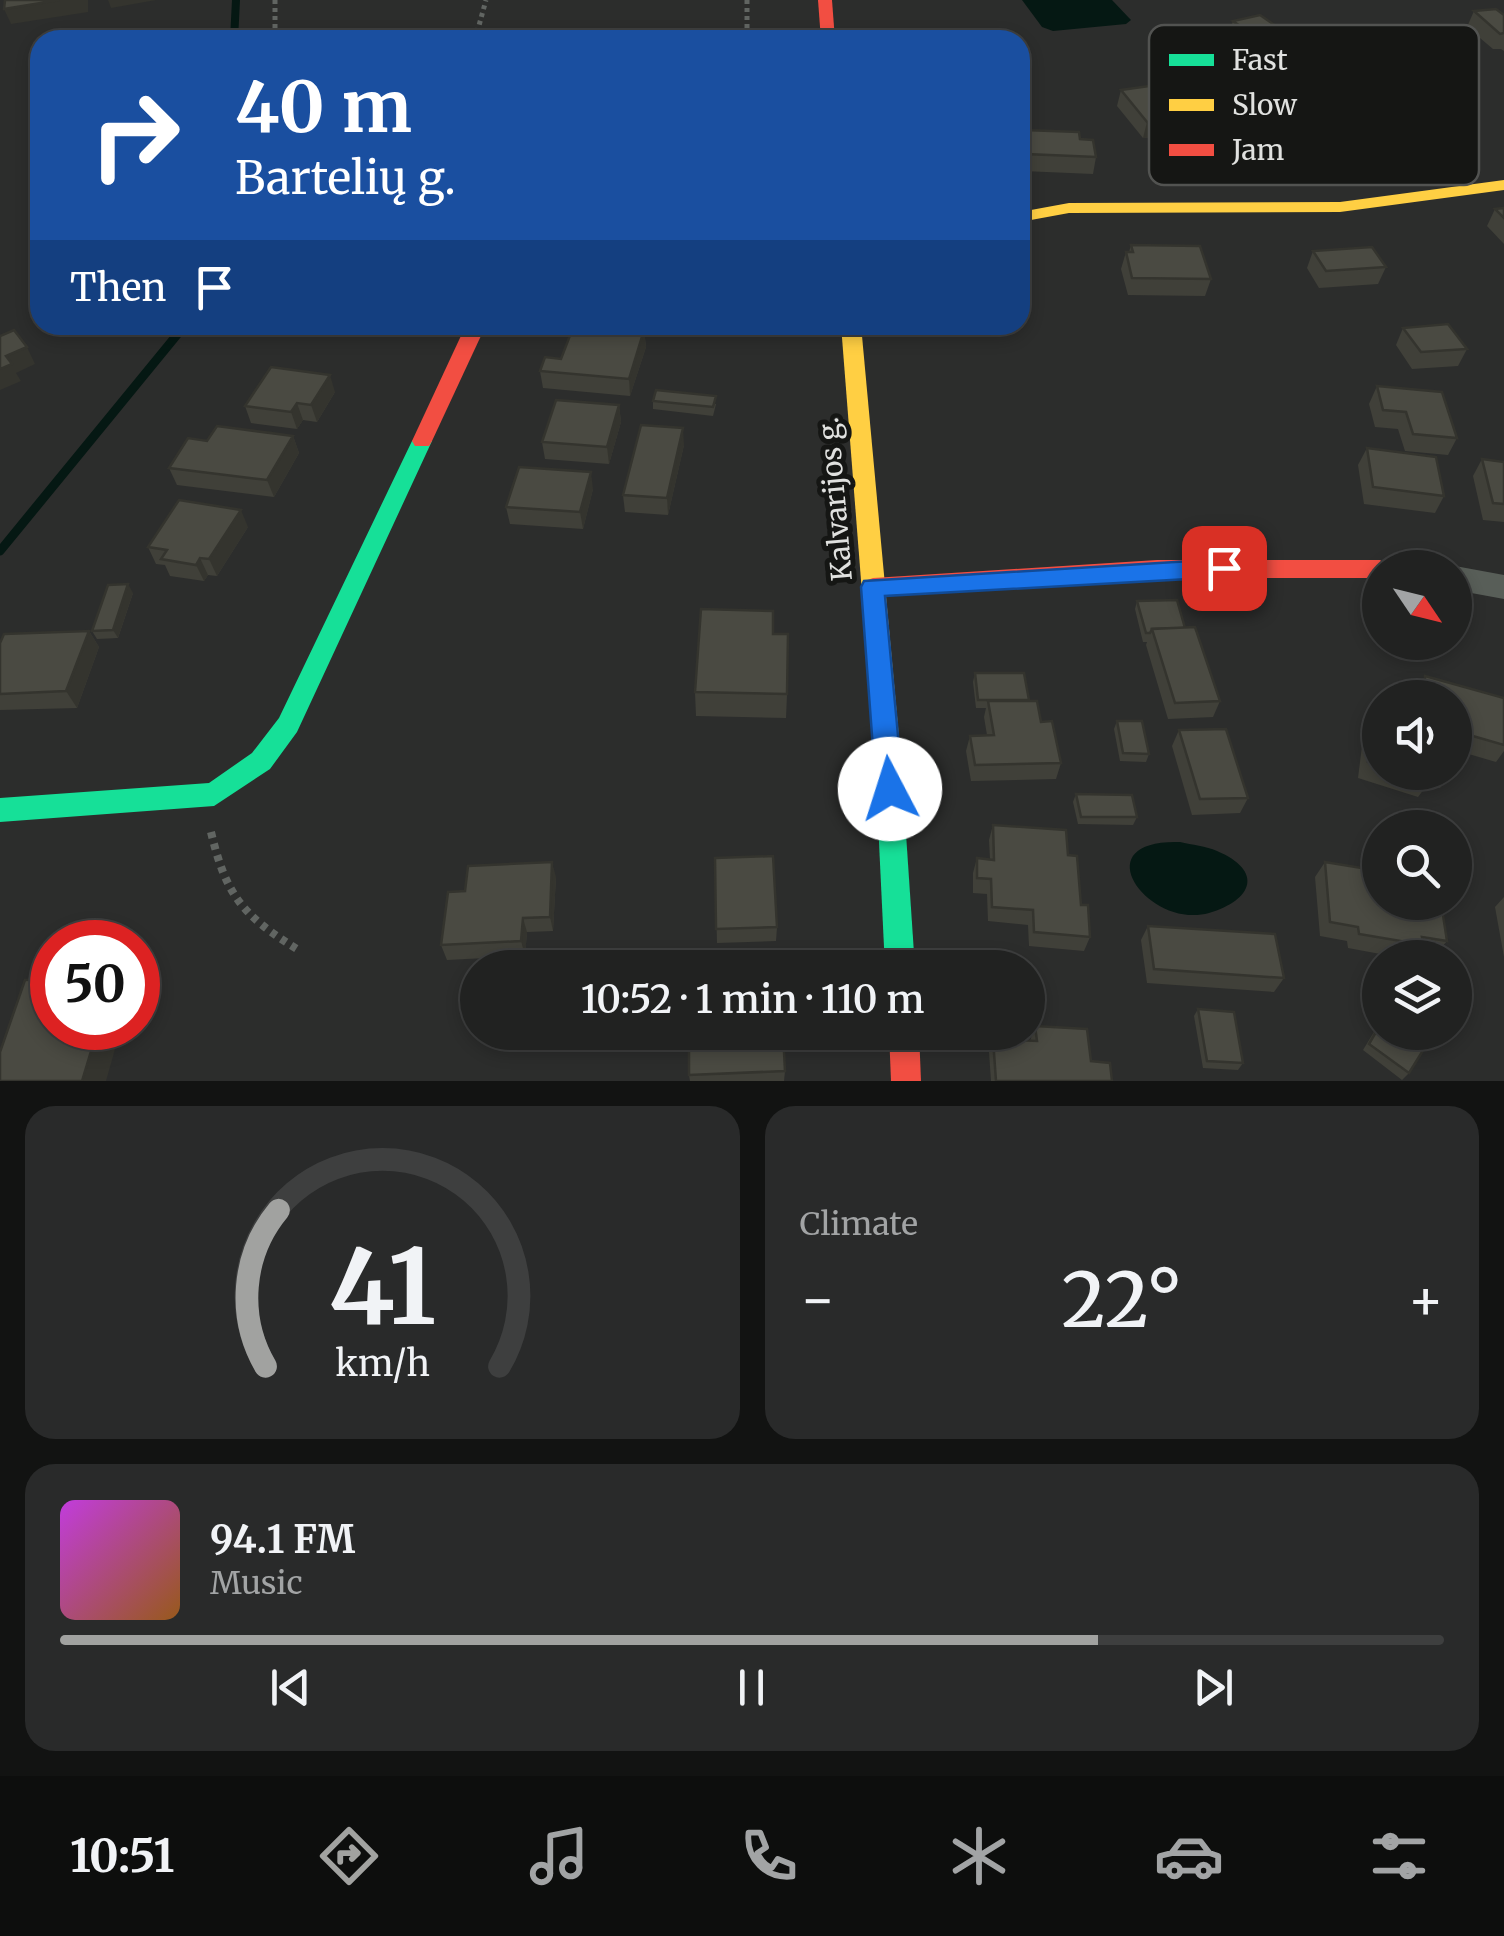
<!DOCTYPE html>
<meta charset="utf-8">
<style>
:root{--surface:#212221;--page:#292a2a;--text:#f1f3f6;--muted:#a2a4a5;--line:#3e3f3f;--accent:#a1a2a0}
body{margin:0;font-family:Merriweather,serif;background:var(--page);color:var(--text);height:100vh;display:flex;flex-direction:column;font-size:38px;white-space:nowrap}
*{box-sizing:border-box;margin:0}
p{font-size:32px;color:var(--muted)}
.icon{flex:none;width:55px;height:55px;fill:none;stroke:currentColor;stroke-width:2;stroke-linecap:round;stroke-linejoin:round}
.map{position:relative;height:1081px;overflow:hidden}
.drawer{display:flex;flex-direction:column;gap:25px;padding:25px;background:#121312;flex:1}
.drawer>*{flex:none}
.guide{position:absolute;left:30px;top:30px;width:1000px;height:305px;border-radius:30px;box-shadow:0 5px 15px #0003,0 0 0 2px var(--line);background:#1a4fa0;color:#fff;overflow:hidden}
.needle{width:65px;rotate:125deg}
.controls{position:absolute;left:1362px;top:550px;display:grid;gap:20px}
.controls a{display:grid;place-items:center;width:110px;height:110px;border-radius:50%;background:var(--surface);box-shadow:0 5px 15px #0003,0 0 0 2px var(--line);font-size:50px}
.speed{position:absolute;left:30px;top:920px;display:flex;gap:20px;font-size:50px;font-weight:700;text-align:center}
.speed>*{display:grid;place-content:center;width:130px;height:130px;border-radius:50%;background:var(--surface);box-shadow:0 5px 15px #0003,0 0 0 2px var(--line);line-height:1}
.speed .limit{border:15px solid #d22;background:#fff;color:#111}
.pin{position:absolute;display:grid;place-items:center;width:85px;height:85px;color:#fff;margin:-42px;border-radius:20px;box-shadow:0 5px 15px #0006}
.me{position:absolute;width:110px;margin:-55px;rotate:355deg;stroke-linejoin:round;filter:drop-shadow(0 0 8px #0008)}
.turn{display:flex;align-items:center;gap:35px;height:210px;padding:0 40px;font-size:45px}
.turn .icon{width:130px;height:130px;stroke-width:2.5}
.turn b{display:block;font-size:70px;line-height:85px}
.then{display:flex;align-items:center;height:95px;padding:0 40px;background:#0003;gap:20px;font-size:38px}
.big{font-size:75px;font-weight:600;line-height:1.1}
.drawer .card{flex:1;display:flex;flex-direction:column;justify-content:center;gap:15px;min-width:0;padding:0 35px;border-radius:30px;background:var(--page)}
.drawer .dial{align-items:center;gap:0}
.dial svg{height:260px;overflow:visible;fill:none;stroke:var(--line);stroke-width:7;stroke-linecap:round;text-anchor:middle}
.dial text{fill:var(--text);stroke:none}
.song{display:flex;align-items:center;gap:30px}
.cover{width:120px;height:120px;border-radius:15px;background:linear-gradient(135deg,hsl(290 70% 55%),hsl(30 70% 35%))}
.played{height:10px;border-radius:5px;background:linear-gradient(90deg,var(--accent) 75%,var(--line) 75%)}
.keys{display:flex;justify-content:space-around;direction:ltr}
.heat{display:flex;justify-content:space-between;align-items:center;font-size:55px;direction:ltr}
.drawer .tiles{flex:1;display:grid;gap:25px;grid-template-columns:1fr 1fr}
.card:last-child{grid-column:span 2}
.trip{position:absolute;left:460px;top:950px;width:585px;height:100px;border-radius:50px;background:var(--surface);box-shadow:0 5px 15px #0003,0 0 0 2px var(--line);font-weight:600;line-height:100px;text-align:center}
.dock{display:flex;height:160px;justify-content:space-around;align-items:center;background:#0d0e0d;color:var(--muted)}
.dock .icon{width:70px;height:70px}
.dock .current{color:var(--accent)}
.dock b{font-size:45px;color:var(--text)}
.map>svg:first-child{display:block}
.water{fill:#051813}
.lines{fill:none;stroke-linecap:round;stroke-linejoin:round}
.stream-far1{stroke:#051813;stroke-width:8}
.stream{stroke:#051813;stroke-width:9}
.path-far1{stroke:#616562;stroke-width:5;stroke-dasharray:4 4;stroke-linecap:butt}
.path{stroke:#616562;stroke-width:8;stroke-dasharray:6 6;stroke-linecap:butt}
.street{fill:#585e58;fill-rule:evenodd}
.fast{fill:#16e098;fill-rule:evenodd}
.slow{fill:#ffcf43;fill-rule:evenodd}
.jam{fill:#f24e42;fill-rule:evenodd}
.wall{fill:#404039}
.shaded-wall{fill:#34342e}
.building{fill:#4a4a42;stroke:#34342e;stroke-width:2.5}
.route{fill:#1a73e8;stroke:#114b97;stroke-width:2.5}
.labels{text-anchor:middle;dominant-baseline:central;stroke-width:10;stroke-linejoin:round;paint-order:stroke}
.street-label{font-size:28px;fill:#e0e1df;stroke:#151614}
.key{fill:#151614;stroke:#525351;stroke-width:2.5}
.key-label{font-size:28px;fill:#e0e1df}
</style>
<div class="map">
<svg width="1504" height="1081" viewBox="0 0 1504 1081">
<rect width="100%" height="100%" fill="#2c2d2c"/>
<!-- water -->
<g class="water">
<path d="M 1022,0 L 1112,0 L 1131,20 L 1126,24 L 1053,31 L 1042,27 Z"/>
<path d="M 1180,842 C 1192,845 1206,846 1217,851 C 1264,871 1253,900 1209,913 C 1149,930 1081,839 1180,842 Z"/>
</g>
<g class="lines">
<!-- stream-far1 -->
<path class="stream-far1" d="M 234,40 L 236,0"/>
<!-- stream -->
<path class="stream" d="M 0,551 L 185,325"/>
<!-- path-far1 -->
<g class="path-far1">
<path d="M 275,0 L 275,40"/>
<path d="M 747,0 L 747,40"/>
<path d="M 475,40 L 486,0"/>
</g>
<!-- path -->
<path class="path" d="M 211,832 C 226,895 242,915 297,949"/>
<!-- street -->
<path class="street" d="M 1455,566 L 1504,575 L 1504,599 L 1455,590 L 1455,568 L 1451,568 Z"/>
<!-- fast -->
<g class="fast">
<path d="M 422,434 L 432,441 L 297,732 L 270,769 L 214,806 L 0,822 L 0,798 L 209,783 L 252,753 L 279,718 L 412,441 Z"/>
<path d="M 888,748 L 897,751 L 901,759 L 915,968 L 885,968 L 875,759 L 879,751 Z"/>
</g>
<!-- slow -->
<g class="slow">
<path d="M 1504,180 L 1504,190 L 1340,212 L 1069,213 L 1020,222 L 1020,212 L 1069,203 L 1340,202 Z"/>
<path d="M 841,325 L 861,325 L 901,759 L 897,767 L 888,770 L 879,767 L 875,759 Z"/>
</g>
<!-- jam -->
<g class="jam">
<path d="M 818,0 L 832,0 L 835,40 L 821,40 Z"/>
<path d="M 466,325 L 486,325 L 432,441 L 429,446 L 415,446 L 412,441 Z"/>
<path d="M 1157,560 L 1380,560 L 1391,568 L 1380,568 L 1380,578 L 1157,578 L 873,596 L 865,593 L 861,587 L 865,581 L 873,578 Z"/>
<path d="M 889,1032 L 919,1032 L 921,1081 L 891,1081 Z"/>
</g>
</g>
<!-- wall -->
<g class="wall">
<path d="M 1474,11 L 1504,15 L 1504,51 L 1501,49 L 1493,49 L 1467,27 Z"/>
<path d="M 1233,21 L 1289,35 L 1284,51 L 1250,60 L 1235,49 L 1237,43 L 1228,37 Z"/>
<path d="M 1353,41 L 1408,59 L 1401,75 L 1367,78 L 1347,57 Z"/>
<path d="M 1121,90 L 1184,110 L 1177,134 L 1143,138 L 1117,106 Z"/>
<path d="M 1024,130 L 1080,139 L 1096,157 L 1093,174 L 1023,171 L 1021,146 Z"/>
<path d="M 1333,133 L 1401,146 L 1390,168 L 1364,171 L 1359,166 L 1344,168 L 1327,150 Z"/>
<path d="M 1504,208 L 1504,244 L 1487,226 L 1495,209 Z"/>
<path d="M 1131,245 L 1211,279 L 1205,296 L 1128,295 L 1121,269 L 1126,252 L 1129,252 Z"/>
<path d="M 1313,251 L 1386,267 L 1378,284 L 1319,288 L 1307,268 Z"/>
<path d="M 1403,328 L 1467,349 L 1458,366 L 1412,369 L 1396,345 Z"/>
<path d="M 644,330 L 646,347 L 630,396 L 543,388 L 540,371 L 561,359 Z"/>
<path d="M 1377,386 L 1457,438 L 1448,455 L 1405,451 L 1398,429 L 1375,427 L 1369,404 Z"/>
<path d="M 335,392 L 317,422 L 303,420 L 297,429 L 251,423 L 245,406 Z"/>
<path d="M 653,401 L 716,404 L 713,416 L 653,409 Z"/>
<path d="M 619,405 L 621,422 L 609,464 L 545,459 L 542,442 Z"/>
<path d="M 293,436 L 299,453 L 274,497 L 177,485 L 169,468 L 207,441 Z"/>
<path d="M 684,445 L 668,515 L 625,512 L 623,495 Z"/>
<path d="M 1367,448 L 1444,496 L 1435,513 L 1364,504 L 1358,465 Z"/>
<path d="M 1482,459 L 1504,462 L 1504,522 L 1483,520 L 1473,476 Z"/>
<path d="M 593,489 L 583,529 L 510,524 L 506,507 Z"/>
<path d="M 248,527 L 217,576 L 208,575 L 204,581 L 170,576 L 165,565 L 156,564 L 148,547 Z"/>
<path d="M 133,593 L 118,638 L 97,639 L 92,631 Z"/>
<path d="M 1137,601 L 1185,628 L 1220,701 L 1213,717 L 1168,719 L 1146,645 L 1147,642 L 1143,642 L 1135,609 Z"/>
<path d="M 89,631 L 99,647 L 77,708 L 0,710 L 0,643 Z"/>
<path d="M 773,634 L 787,694 L 786,718 L 696,716 L 695,692 Z"/>
<path d="M 975,673 L 1029,701 L 1061,763 L 1056,779 L 971,781 L 966,751 L 970,736 L 987,735 L 984,717 L 986,708 L 976,708 L 973,682 Z"/>
<path d="M 1425,676 L 1504,698 L 1504,751 L 1496,762 L 1455,750 L 1455,698 L 1414,698 L 1415,692 Z"/>
<path d="M 1375,706 L 1380,707 L 1380,772 L 1452,772 L 1440,788 L 1428,784 L 1418,797 L 1358,778 L 1365,722 Z"/>
<path d="M 1117,721 L 1149,754 L 1146,762 L 1120,761 L 1114,729 Z"/>
<path d="M 1179,730 L 1248,798 L 1240,813 L 1192,815 L 1172,746 Z"/>
<path d="M 1076,794 L 1137,817 L 1133,825 L 1078,824 L 1073,802 Z"/>
<path d="M 993,825 L 1068,855 L 1090,937 L 1084,951 L 1029,946 L 1028,925 L 988,921 L 987,894 L 973,893 L 973,873 L 977,858 L 990,859 L 989,840 Z"/>
<path d="M 715,858 L 777,927 L 776,941 L 717,943 Z"/>
<path d="M 1325,862 L 1447,941 L 1435,955 L 1418,952 L 1413,958 L 1402,958 L 1348,948 L 1347,941 L 1320,936 L 1315,877 Z"/>
<path d="M 556,877 L 553,931 L 527,932 L 525,956 L 447,960 L 441,945 L 465,891 Z"/>
<path d="M 1504,897 L 1504,957 L 1495,907 Z"/>
<path d="M 1148,926 L 1284,978 L 1274,992 L 1147,983 L 1141,940 Z"/>
<path d="M 1198,1009 L 1243,1063 L 1238,1070 L 1203,1068 L 1194,1016 Z"/>
<path d="M 1380,1022 L 1380,1032 L 1409,1073 L 1402,1080 L 1363,1050 Z"/>
<path d="M 1035,1026 L 1091,1061 L 1112,1081 L 991,1081 L 989,1052 L 993,1039 L 1030,1041 Z"/>
<path d="M 785,1071 L 784,1081 L 690,1081 L 689,1075 Z"/>
</g>
<!-- shaded-wall -->
<g class="shaded-wall">
<path d="M 54,0 L 88,0 L 88,12 L 11,24 L 4,9 Z"/>
<path d="M 108,0 L 156,0 L 111,8 Z"/>
<path d="M 1289,35 L 1284,51 L 1250,60 L 1255,44 Z"/>
<path d="M 1184,110 L 1177,134 L 1143,138 L 1147,122 L 1176,111 Z"/>
<path d="M 1401,146 L 1390,168 L 1364,171 L 1370,155 Z"/>
<path d="M 1365,149 L 1359,166 L 1344,168 L 1351,151 Z"/>
<path d="M 644,330 L 646,347 L 630,396 L 629,379 Z"/>
<path d="M 27,347 L 35,364 L 16,373 L 21,381 L 0,390 L 0,369 L 6,356 Z"/>
<path d="M 330,375 L 335,392 L 317,422 L 311,405 Z"/>
<path d="M 297,403 L 303,420 L 297,429 L 291,412 Z"/>
<path d="M 619,405 L 621,422 L 609,464 L 607,447 Z"/>
<path d="M 683,428 L 684,445 L 668,515 L 667,498 Z"/>
<path d="M 293,436 L 299,453 L 274,497 L 267,480 Z"/>
<path d="M 591,472 L 593,489 L 583,529 L 580,512 Z"/>
<path d="M 241,510 L 248,527 L 217,576 L 209,559 Z"/>
<path d="M 200,558 L 208,575 L 204,581 L 196,565 Z"/>
<path d="M 128,584 L 133,593 L 118,638 L 113,630 Z"/>
<path d="M 89,631 L 99,647 L 77,708 L 66,691 Z"/>
<path d="M 552,862 L 556,877 L 553,931 L 550,917 Z"/>
<path d="M 523,918 L 527,932 L 525,956 L 521,941 Z"/>
<path d="M 98,1028 L 121,1028 L 106,1081 L 82,1081 Z"/>
</g>
<!-- building -->
<g class="building">
<path d="M 5,0 L 59,0 L 4,9 Z"/>
<path d="M 1496,9 L 1504,15 L 1504,33 L 1500,34 L 1474,11 Z"/>
<path d="M 1260,15 L 1289,35 L 1255,44 L 1240,33 L 1247,31 L 1233,21 Z"/>
<path d="M 1156,85 L 1184,110 L 1176,111 L 1181,117 L 1147,122 L 1121,90 Z"/>
<path d="M 1024,130 L 1079,132 L 1080,139 L 1093,140 L 1096,157 L 1026,154 Z"/>
<path d="M 1504,208 L 1504,218 L 1495,209 Z"/>
<path d="M 1131,245 L 1200,246 L 1211,279 L 1132,278 L 1126,252 L 1133,252 Z"/>
<path d="M 1372,247 L 1386,267 L 1326,271 L 1313,251 Z"/>
<path d="M 1448,324 L 1467,349 L 1421,352 L 1403,328 Z"/>
<path d="M 574,325 L 644,330 L 629,379 L 540,371 L 545,357 L 561,359 Z"/>
<path d="M 14,330 L 27,347 L 6,356 L 12,364 L 0,369 L 0,336 Z"/>
<path d="M 271,367 L 330,375 L 311,405 L 297,403 L 291,412 L 245,406 Z"/>
<path d="M 1377,386 L 1442,392 L 1457,438 L 1413,434 L 1406,412 L 1383,410 Z"/>
<path d="M 656,390 L 716,396 L 713,407 L 653,401 Z"/>
<path d="M 556,400 L 619,405 L 607,447 L 542,442 Z"/>
<path d="M 641,425 L 683,428 L 667,498 L 623,495 Z"/>
<path d="M 217,426 L 293,436 L 267,480 L 169,468 L 188,438 L 207,441 Z"/>
<path d="M 1367,448 L 1436,457 L 1444,496 L 1373,487 Z"/>
<path d="M 1482,459 L 1504,462 L 1504,504 L 1493,503 Z"/>
<path d="M 519,467 L 591,472 L 580,512 L 506,507 Z"/>
<path d="M 179,500 L 241,510 L 209,559 L 200,558 L 196,565 L 161,559 L 167,550 L 148,547 Z"/>
<path d="M 128,584 L 113,630 L 92,631 L 108,585 Z"/>
<path d="M 1177,600 L 1185,628 L 1152,629 L 1150,633 L 1146,633 L 1137,601 Z"/>
<path d="M 701,609 L 773,611 L 773,634 L 788,634 L 787,694 L 695,692 Z"/>
<path d="M 1195,627 L 1220,701 L 1175,703 L 1152,629 Z"/>
<path d="M 89,631 L 66,691 L 0,694 L 0,643 L 4,634 Z"/>
<path d="M 975,673 L 1024,673 L 1029,700 L 978,700 Z"/>
<path d="M 1425,676 L 1504,698 L 1504,745 L 1466,734 L 1467,721 L 1455,718 L 1455,698 L 1424,698 Z"/>
<path d="M 988,701 L 1037,701 L 1041,722 L 1052,721 L 1061,763 L 975,765 L 970,736 L 994,735 Z"/>
<path d="M 1375,706 L 1380,707 L 1380,766 L 1368,762 Z"/>
<path d="M 1117,721 L 1142,721 L 1149,754 L 1123,753 Z"/>
<path d="M 1226,729 L 1248,798 L 1200,799 L 1179,730 Z"/>
<path d="M 1401,772 L 1430,772 L 1429,782 Z"/>
<path d="M 1076,794 L 1132,795 L 1137,817 L 1081,817 Z"/>
<path d="M 993,825 L 1066,830 L 1068,855 L 1077,856 L 1081,905 L 1088,905 L 1090,937 L 1034,932 L 1033,910 L 992,907 L 991,879 L 977,878 L 977,858 L 994,860 Z"/>
<path d="M 773,856 L 777,927 L 716,929 L 715,858 Z"/>
<path d="M 552,862 L 550,917 L 523,918 L 521,941 L 441,945 L 448,892 L 465,891 L 468,866 Z"/>
<path d="M 1325,862 L 1380,871 L 1380,902 L 1441,902 L 1447,941 L 1422,937 L 1424,945 L 1359,934 L 1358,927 L 1330,922 Z"/>
<path d="M 1148,926 L 1275,934 L 1284,978 L 1154,969 Z"/>
<path d="M 52,979 L 52,1028 L 98,1028 L 82,1081 L 0,1081 L 0,1052 L 25,980 Z"/>
<path d="M 1198,1009 L 1234,1012 L 1243,1063 L 1207,1061 Z"/>
<path d="M 1380,1025 L 1380,1032 L 1410,1032 L 1427,1044 L 1409,1073 L 1369,1044 Z"/>
<path d="M 1035,1026 L 1087,1029 L 1091,1061 L 1110,1063 L 1112,1081 L 996,1081 L 993,1039 L 1037,1041 Z"/>
<path d="M 689,1032 L 783,1032 L 785,1071 L 689,1075 Z"/>
</g>
<!-- route -->
<path class="route" d="M 1224,559 L 1236,568 L 1224,577 L 885,596 L 903,789 L 899,797 L 890,801 L 880,797 L 876,789 L 861,587 L 864,581 Z"/>
<g class="labels">
<!-- street labels -->
<g class="street-label">
<text transform="translate(835 499) rotate(-95)">Kalvarijos g.</text>
</g>
</g>
<!-- legend -->
<rect x="1149" y="25" width="330" height="160" rx="15" class="key"/>
<rect x="1169" y="54" width="45" height="12" fill="#16e098"/>
<rect x="1169" y="99" width="45" height="12" fill="#ffcf43"/>
<rect x="1169" y="144" width="45" height="12" fill="#f24e42"/>
<g class="key-label">
<text x="1232" y="70">Fast</text>
<text x="1232" y="115">Slow</text>
<text x="1232" y="160">Jam</text>
</g>
</svg>
<div class="controls">
<a><svg class="needle" viewBox="-14 -14 28 28"><path d="M0-13l5 13h-10z" fill="#e53935"/><path d="M0 13l5-13h-10z" fill="#a2a4a5"/></svg></a>
<a><svg class="icon" aria-label="sound" viewBox="0 0 24 24"><path d="M4 9h4l5-4v14l-5-4H4zM17 9q2 3 0 6"/></svg></a>
<a><svg class="icon" aria-label="search" viewBox="0 0 24 24"><circle cx="10" cy="10" r="6"/><path d="M15 15l6 6"/></svg></a>
<a><svg class="icon" aria-label="layers" viewBox="0 0 24 24"><path d="M12 4l9 5-9 5-9-5zM3 14l9 5 9-5"/></svg></a>
</div>
<div class="speed"><div class="limit">50</div></div>
<div class="pin" style="left:1224px;top:568px;background:#d93025"><svg class="icon" aria-label="arrive" viewBox="0 0 24 24"><path d="M6 21V4h12l-3 4 3 4H6"/></svg></div>
<svg class="me" style="left:890px;top:789px" viewBox="-20 -20 40 40"><circle r="19" fill="#fff"/><path d="M0-13L10 11 0 6-10 11z" fill="#1a73e8"/></svg>
<div class="trip">10:52 · 1 min · 110 m</div>
<div class="guide">
<div class="turn"><svg class="icon" aria-label="right" viewBox="0 0 24 24"><path d="M7 20v-9h11M14 6l5 5-5 5"/></svg><div><b>40 m</b>Bartelių g.</div></div>
<div class="then">Then<svg class="icon" aria-label="arrive" viewBox="0 0 24 24"><path d="M6 21V4h12l-3 4 3 4H6"/></svg></div>
</div>
</div>
<section class="drawer">
<div class="tiles">
<div class="card dial"><svg viewBox="0 0 100 80">
<path d="M14 69A42 42 0 1 1 86 69"/>
<path d="M14 69A42 42 0 0 1 18 21" stroke="#a1a2a0"/>
<text x="50" y="56" font-size="32" font-weight="700">41</text>
<text x="50" y="72" font-size="11">km/h</text>
</svg></div>
<div class="card"><p>Climate</p>
<div class="heat"><a>−</a><b class="big">22°</b><a>+</a></div>
</div>
<div class="card">
<div class="song"><i class="cover"></i><div><b>94.1 FM</b><p>Music</p></div></div>
<div class="played"></div>
<div class="keys"><svg class="icon" aria-label="previous" viewBox="0 0 24 24"><path d="M18 5L8 12l10 7zM5 5v14"/></svg><svg class="icon" aria-label="pause" viewBox="0 0 24 24"><path d="M8 5v14M16 5v14"/></svg><svg class="icon" aria-label="next" viewBox="0 0 24 24"><path d="M6 5l10 7-10 7zM19 5v14"/></svg></div>
</div>
</div>
</section>
<nav class="dock">
<b>10:51</b>
<svg class="icon current" aria-label="directions" viewBox="0 0 24 24"><path d="M12 3l9 9-9 9-9-9zM9 14v-3h6M13 9l2 2-2 2"/></svg>
<svg class="icon" aria-label="music" viewBox="0 0 24 24"><path d="M9 18V5l10-2v13"/><circle cx="6" cy="18" r="3"/><circle cx="16" cy="16" r="3"/></svg>
<svg class="icon" aria-label="phone" viewBox="0 0 24 24"><path d="M5 4h4l2 5-3 2q2 4 5 5l2-3 5 2v4C11 20 4 13 5 4z"/></svg>
<svg class="icon" aria-label="climate" viewBox="0 0 24 24"><path d="M12 3v18M4 7l16 10M4 17L20 7"/></svg>
<svg class="icon" aria-label="car" viewBox="0 0 24 24"><path d="M5 17H2v-5l4-1 3-4h7l3 4 3 1v5h-3M9 17h6M6 11h13"/><circle cx="7" cy="17" r="2"/><circle cx="17" cy="17" r="2"/></svg>
<svg class="icon" aria-label="filters" viewBox="0 0 24 24"><path d="M4 7h16M4 17h16"/><circle cx="9" cy="7" r="2"/><circle cx="15" cy="17" r="2"/></svg>
</nav>
